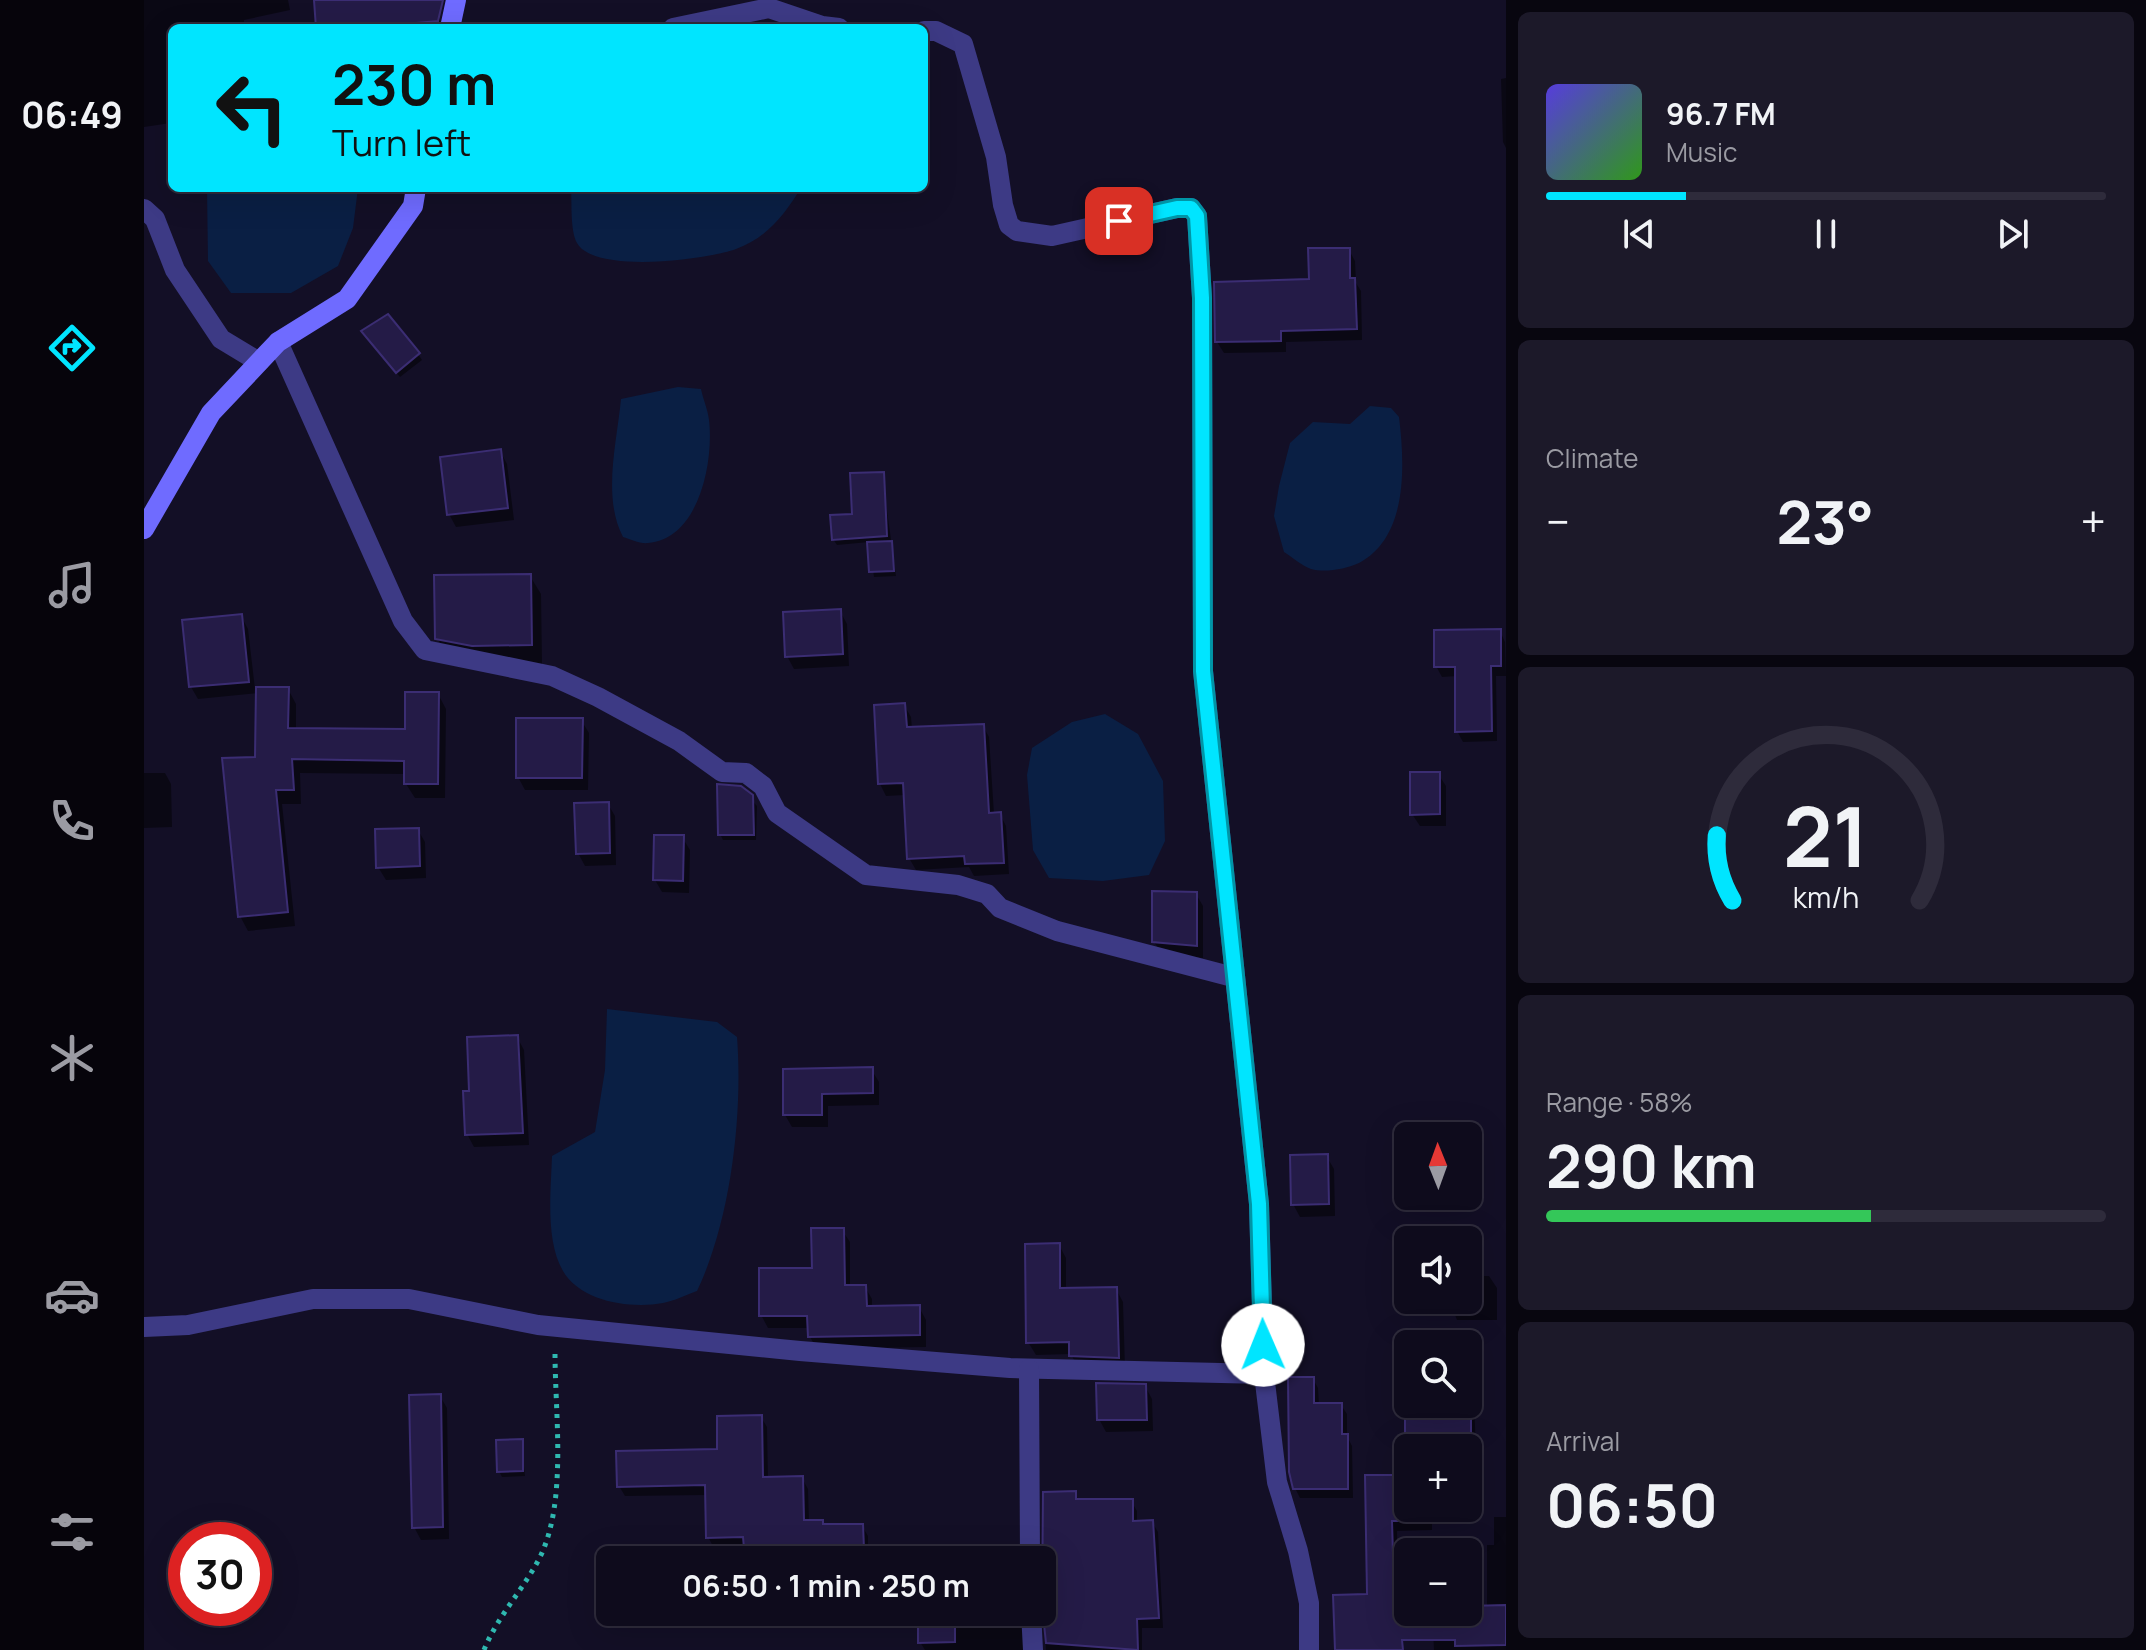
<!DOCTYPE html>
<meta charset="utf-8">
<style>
:root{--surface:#0e0b1c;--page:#1c1929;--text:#f1f3f6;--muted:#9b9ba3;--line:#2e2b3b;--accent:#00e5ff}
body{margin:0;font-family:Manrope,sans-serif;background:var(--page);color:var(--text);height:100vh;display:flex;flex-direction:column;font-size:30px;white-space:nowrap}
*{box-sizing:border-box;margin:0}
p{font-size:26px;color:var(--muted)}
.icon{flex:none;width:44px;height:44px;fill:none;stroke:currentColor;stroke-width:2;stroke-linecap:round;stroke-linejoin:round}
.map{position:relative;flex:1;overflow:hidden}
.panel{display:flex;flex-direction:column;gap:12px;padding:12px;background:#08060f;width:640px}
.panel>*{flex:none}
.hud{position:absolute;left:24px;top:24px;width:760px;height:168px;border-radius:12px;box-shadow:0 8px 32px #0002,0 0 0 2px var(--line);background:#00e5ff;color:#111;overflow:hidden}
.needle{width:52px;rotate:359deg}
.fabs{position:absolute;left:1250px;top:1122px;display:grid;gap:16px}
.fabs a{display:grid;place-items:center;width:88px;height:88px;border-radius:12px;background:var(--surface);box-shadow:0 8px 32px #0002,0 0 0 2px var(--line);font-size:40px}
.speed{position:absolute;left:24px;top:1522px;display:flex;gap:16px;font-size:40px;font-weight:700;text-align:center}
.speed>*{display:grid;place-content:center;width:104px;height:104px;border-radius:50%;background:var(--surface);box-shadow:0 8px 32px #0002,0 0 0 2px var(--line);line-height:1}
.speed .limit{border:12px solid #d22;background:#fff;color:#111}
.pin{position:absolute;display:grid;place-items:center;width:68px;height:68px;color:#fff;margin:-34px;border-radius:16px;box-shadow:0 4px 12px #0006}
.me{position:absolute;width:88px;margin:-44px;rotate:359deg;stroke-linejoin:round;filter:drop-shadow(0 0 6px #0008)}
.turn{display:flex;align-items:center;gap:28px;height:168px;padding:0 32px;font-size:36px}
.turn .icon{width:104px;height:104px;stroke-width:2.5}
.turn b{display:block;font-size:56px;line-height:68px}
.big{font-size:60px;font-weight:700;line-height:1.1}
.panel .card{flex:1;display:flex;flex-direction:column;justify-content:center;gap:12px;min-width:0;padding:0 28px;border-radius:12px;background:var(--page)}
.panel .dial{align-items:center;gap:0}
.dial svg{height:208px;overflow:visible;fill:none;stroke:var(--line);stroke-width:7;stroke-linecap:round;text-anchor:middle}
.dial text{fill:var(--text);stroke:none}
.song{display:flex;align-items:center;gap:24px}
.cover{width:96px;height:96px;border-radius:12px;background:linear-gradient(135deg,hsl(250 70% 55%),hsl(110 70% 35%))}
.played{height:8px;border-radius:4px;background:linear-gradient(90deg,var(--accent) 25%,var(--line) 25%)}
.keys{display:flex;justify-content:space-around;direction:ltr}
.heat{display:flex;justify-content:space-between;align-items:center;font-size:44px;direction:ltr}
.charge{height:12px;border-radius:6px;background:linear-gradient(90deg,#34c759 58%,var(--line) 0)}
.trip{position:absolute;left:452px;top:1546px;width:460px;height:80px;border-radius:12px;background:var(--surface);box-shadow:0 8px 32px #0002,0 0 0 2px var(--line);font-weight:700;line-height:80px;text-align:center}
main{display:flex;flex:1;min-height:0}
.menu{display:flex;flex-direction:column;width:144px;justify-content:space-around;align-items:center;background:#06040b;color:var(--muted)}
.menu .icon{width:56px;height:56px}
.menu .on{color:var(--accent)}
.menu b{font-size:36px;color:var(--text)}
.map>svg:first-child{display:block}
.water{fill:#0a1f44}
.shadow{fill:#0007}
.building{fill:#241b47;stroke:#3b2d73;stroke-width:2}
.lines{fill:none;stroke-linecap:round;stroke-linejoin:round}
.path{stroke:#2fb8b0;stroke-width:5;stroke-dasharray:4 6;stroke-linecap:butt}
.minor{stroke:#3d3a85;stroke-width:20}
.secondary{stroke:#6f6bff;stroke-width:20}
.route-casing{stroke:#0095a6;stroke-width:20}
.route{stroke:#00e5ff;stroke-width:14}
</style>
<main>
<nav class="menu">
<b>06:49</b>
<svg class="icon on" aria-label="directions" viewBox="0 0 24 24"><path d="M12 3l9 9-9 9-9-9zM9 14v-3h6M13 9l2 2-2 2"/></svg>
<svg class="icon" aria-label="music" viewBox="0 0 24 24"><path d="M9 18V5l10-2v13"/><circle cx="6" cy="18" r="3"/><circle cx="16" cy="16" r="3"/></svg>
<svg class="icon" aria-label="phone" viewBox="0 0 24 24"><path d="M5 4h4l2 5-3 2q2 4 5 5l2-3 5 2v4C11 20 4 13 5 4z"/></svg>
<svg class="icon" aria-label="climate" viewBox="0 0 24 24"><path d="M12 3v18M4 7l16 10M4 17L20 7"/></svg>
<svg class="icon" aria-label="car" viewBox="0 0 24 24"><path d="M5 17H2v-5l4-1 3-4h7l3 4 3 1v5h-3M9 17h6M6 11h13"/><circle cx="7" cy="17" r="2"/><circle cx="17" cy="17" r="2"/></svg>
<svg class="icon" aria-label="filters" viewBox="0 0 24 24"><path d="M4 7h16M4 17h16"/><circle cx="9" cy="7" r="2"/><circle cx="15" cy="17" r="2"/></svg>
</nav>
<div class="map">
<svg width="1362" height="1650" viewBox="0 0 1362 1650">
<rect width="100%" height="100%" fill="#130f26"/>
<!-- water -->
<g class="water">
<path d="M 63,188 L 214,188 L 209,228 L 194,266 L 147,293 L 87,293 L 64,261 Z"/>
<path d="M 427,188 L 657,188 C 641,214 623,238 592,249 C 562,260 450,274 433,243 C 426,230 428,203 427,188 Z"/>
<path d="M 534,387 L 557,389 C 559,399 564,410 565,420 C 570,462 555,539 504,543 C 496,544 486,539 479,537 C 458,497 473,442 477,399 Z"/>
<path d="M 1226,406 L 1247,408 L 1255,417 C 1261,466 1264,537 1215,563 C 1202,569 1181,573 1167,569 C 1158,566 1148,557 1140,552 L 1130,516 L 1135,486 L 1146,443 L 1169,422 L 1206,424 Z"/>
<path d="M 961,714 L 994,734 L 1019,781 L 1021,841 L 1005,875 L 959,881 L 905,878 L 889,850 L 883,775 L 888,748 L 928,722 Z"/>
<path d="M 463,1009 L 573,1022 L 593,1037 C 599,1114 587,1220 553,1291 C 542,1295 530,1301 519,1303 C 487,1309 437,1302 419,1271 C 401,1240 407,1190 408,1156 L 451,1132 L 461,1070 Z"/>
</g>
<!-- shadow -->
<g class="shadow">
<path d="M 0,0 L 144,0 L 146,10 L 100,20 L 100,28 L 28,28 L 28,82 L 22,82 L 27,123 L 0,127 Z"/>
<path d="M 172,0 L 294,0 L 297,28 L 174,28 Z"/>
<path d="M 1362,78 L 1362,148 L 1359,142 L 1357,79 Z"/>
<path d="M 1205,250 L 1211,261 L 1212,283 L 1217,291 L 1218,340 L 1142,342 L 1142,352 L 1080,353 L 1073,342 L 1167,281 Z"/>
<path d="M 223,337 L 274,354 L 278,360 L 256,377 Z"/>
<path d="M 356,451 L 363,464 L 370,520 L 312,527 L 305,514 Z"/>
<path d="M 738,474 L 752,576 L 730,577 L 725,542 L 693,545 L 689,539 Z"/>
<path d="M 386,576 L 397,594 L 398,664 L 304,657 L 293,638 Z"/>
<path d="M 696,611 L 703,624 L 705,666 L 650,669 L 643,656 Z"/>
<path d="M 97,616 L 104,629 L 111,689 L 144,689 L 152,704 L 152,731 L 263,731 L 294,694 L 302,709 L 301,798 L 271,798 L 262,784 L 262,774 L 156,773 L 157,804 L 138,804 L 151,926 L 104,931 L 96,916 L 113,759 L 114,693 L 54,699 L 47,687 Z"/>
<path d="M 1356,631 L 1361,642 L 1362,676 L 1352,676 L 1353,741 L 1319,742 L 1313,731 L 1313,676 L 1298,677 L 1292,666 Z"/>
<path d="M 760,705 L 767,717 L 768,729 L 839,726 L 845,737 L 850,814 L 856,814 L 862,826 L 865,874 L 830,876 L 825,867 L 772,870 L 765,858 L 761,795 L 742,796 L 736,784 Z"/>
<path d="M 437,720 L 445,733 L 444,790 L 381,790 L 374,777 Z"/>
<path d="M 0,773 L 21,773 L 27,784 L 28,827 L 0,828 Z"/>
<path d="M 1294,774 L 1302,786 L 1302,826 L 1276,826 L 1268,814 Z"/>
<path d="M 596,788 L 613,806 L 612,840 L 579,840 L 576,834 Z"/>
<path d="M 464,804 L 471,816 L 472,865 L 441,866 L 434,853 Z"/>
<path d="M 274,830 L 281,842 L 282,878 L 242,880 L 234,867 Z"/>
<path d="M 538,837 L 546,850 L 545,893 L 518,892 L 511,880 Z"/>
<path d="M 1052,894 L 1059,906 L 1059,958 L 1018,954 L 1010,942 Z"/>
<path d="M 373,1037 L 380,1050 L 385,1145 L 330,1147 L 323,1134 Z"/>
<path d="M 727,1069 L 735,1082 L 735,1105 L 684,1106 L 684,1127 L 648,1127 L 641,1115 L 641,1071 Z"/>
<path d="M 1183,1157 L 1190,1169 L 1191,1216 L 1156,1217 L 1149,1204 Z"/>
<path d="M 698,1230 L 706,1242 L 706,1287 L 721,1287 L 728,1299 L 728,1308 L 775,1307 L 782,1320 L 782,1347 L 673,1349 L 666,1337 L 665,1328 L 624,1328 L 617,1315 L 670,1270 Z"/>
<path d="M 915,1245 L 922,1258 L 922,1290 L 972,1289 L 979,1302 L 981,1369 L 934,1368 L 927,1354 L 892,1355 L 884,1342 Z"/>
<path d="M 1324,1276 L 1345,1276 L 1353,1288 L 1353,1320 L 1313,1320 L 1305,1300 L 1324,1300 Z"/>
<path d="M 1279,1343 L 1321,1343 L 1322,1344 L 1279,1344 Z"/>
<path d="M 1324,1348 L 1328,1355 L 1333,1474 L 1324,1474 L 1324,1448 L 1264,1448 L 1264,1463 L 1263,1416 L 1280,1416 L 1280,1404 L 1324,1404 Z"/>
<path d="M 1169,1379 L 1174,1388 L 1175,1405 L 1197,1405 L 1203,1414 L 1203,1436 L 1208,1446 L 1209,1498 L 1156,1498 L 1151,1488 Z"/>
<path d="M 1001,1386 L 1008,1399 L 1009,1431 L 962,1432 L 955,1419 Z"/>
<path d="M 296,1396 L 303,1408 L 305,1539 L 277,1540 L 270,1527 Z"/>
<path d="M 617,1417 L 623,1427 L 624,1479 L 658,1478 L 664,1489 L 665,1522 L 680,1526 L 718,1526 L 724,1536 L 724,1559 L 603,1560 L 602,1547 L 570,1548 L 564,1537 L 564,1495 L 481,1496 L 475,1486 L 575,1451 Z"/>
<path d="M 377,1441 L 381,1476 L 358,1477 L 355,1471 Z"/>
<path d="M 1264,1477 L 1264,1508 L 1288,1508 L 1288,1530 L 1253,1531 L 1255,1594 L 1232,1596 L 1225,1584 Z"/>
<path d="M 931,1493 L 935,1501 L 987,1501 L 993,1511 L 993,1523 L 1008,1522 L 1014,1532 L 1019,1628 L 998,1628 L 998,1650 L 902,1650 L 898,1566 Z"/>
<path d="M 1350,1517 L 1362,1517 L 1362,1650 L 1290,1650 L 1288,1612 L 1324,1612 L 1324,1609 L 1343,1608 L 1343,1545 L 1350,1545 Z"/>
<path d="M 776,1612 L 884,1612 L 880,1650 L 781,1650 L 776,1642 Z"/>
</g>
<!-- building -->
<g class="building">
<path d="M 170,0 L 299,0 L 294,21 L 217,28 L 172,28 Z"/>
<path d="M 1164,248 L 1206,248 L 1206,278 L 1211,278 L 1213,329 L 1137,331 L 1137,341 L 1071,342 L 1070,282 L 1165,279 Z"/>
<path d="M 244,314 L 276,353 L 252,373 L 217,331 Z"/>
<path d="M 357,449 L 364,508 L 303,515 L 296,457 Z"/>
<path d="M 740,472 L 743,536 L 688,540 L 686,515 L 708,514 L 706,473 Z"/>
<path d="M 748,541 L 750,571 L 725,572 L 723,542 Z"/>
<path d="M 387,574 L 388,645 L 328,646 L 291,639 L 290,575 Z"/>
<path d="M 697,609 L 699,654 L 641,657 L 639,612 Z"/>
<path d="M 98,614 L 105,682 L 45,687 L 38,620 Z"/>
<path d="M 1357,629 L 1357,666 L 1347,666 L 1348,731 L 1311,732 L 1311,667 L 1290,667 L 1290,630 Z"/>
<path d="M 112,687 L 145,687 L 144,728 L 261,729 L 261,692 L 295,692 L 294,784 L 260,784 L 260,761 L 148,759 L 150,790 L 132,790 L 144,912 L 94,917 L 78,758 L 111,757 Z"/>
<path d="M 761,703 L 763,727 L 840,724 L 845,813 L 857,812 L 860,863 L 821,864 L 820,856 L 763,859 L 759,783 L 734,784 L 730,705 Z"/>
<path d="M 372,718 L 439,718 L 438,778 L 372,778 Z"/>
<path d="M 1266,772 L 1296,772 L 1296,814 L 1266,815 Z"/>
<path d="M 573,784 L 597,786 L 609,795 L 610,835 L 574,835 Z"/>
<path d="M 465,802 L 466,853 L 432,854 L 430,803 Z"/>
<path d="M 275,828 L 276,866 L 232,868 L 231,829 Z"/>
<path d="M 510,835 L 540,835 L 539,881 L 509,880 Z"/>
<path d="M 1008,891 L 1053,892 L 1053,946 L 1008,942 Z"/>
<path d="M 374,1035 L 379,1133 L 321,1135 L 319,1091 L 325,1091 L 323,1037 Z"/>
<path d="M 729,1067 L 729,1093 L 678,1094 L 678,1115 L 639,1115 L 639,1069 Z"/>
<path d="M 1184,1154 L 1185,1204 L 1147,1205 L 1146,1155 Z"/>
<path d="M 667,1228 L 700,1228 L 701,1285 L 722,1285 L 723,1306 L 776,1305 L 776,1335 L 664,1337 L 663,1316 L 615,1316 L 615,1268 L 668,1268 Z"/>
<path d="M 916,1243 L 916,1288 L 973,1287 L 975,1358 L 925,1356 L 925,1342 L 882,1343 L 881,1244 Z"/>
<path d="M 1144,1377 L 1170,1377 L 1170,1403 L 1198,1403 L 1198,1434 L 1204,1434 L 1204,1489 L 1149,1489 L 1145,1472 Z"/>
<path d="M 952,1383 L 1002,1384 L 1003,1420 L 953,1420 Z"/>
<path d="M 297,1394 L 299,1527 L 268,1528 L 265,1395 Z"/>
<path d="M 1327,1413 L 1327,1448 L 1261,1448 L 1261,1414 Z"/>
<path d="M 618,1415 L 619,1477 L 659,1476 L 660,1520 L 679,1520 L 679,1524 L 719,1524 L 720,1549 L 679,1549 L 679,1560 L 601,1560 L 599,1537 L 562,1538 L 561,1485 L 473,1487 L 472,1451 L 573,1449 L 573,1416 Z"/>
<path d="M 379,1439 L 379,1471 L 353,1472 L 352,1440 Z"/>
<path d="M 1221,1475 L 1264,1475 L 1264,1521 L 1248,1521 L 1250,1589 L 1259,1588 L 1260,1609 L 1324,1612 L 1324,1606 L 1362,1605 L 1362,1645 L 1311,1646 L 1311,1640 L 1258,1640 L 1259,1650 L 1191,1650 L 1189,1595 L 1223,1594 Z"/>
<path d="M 932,1491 L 932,1499 L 989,1499 L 989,1521 L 1009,1520 L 1015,1618 L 993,1619 L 994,1650 L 902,1643 L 898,1605 L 899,1492 Z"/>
<path d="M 774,1612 L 811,1612 L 811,1642 L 774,1643 Z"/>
</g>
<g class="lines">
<!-- path -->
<path class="path" d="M 340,1650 C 354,1615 381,1588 397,1555 C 423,1499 411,1414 411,1353"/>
<!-- minor -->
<g class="minor">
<path d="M 529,28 L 625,8 L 678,26 L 695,28"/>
<path d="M 780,31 L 792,31 L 819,44 L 852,157 L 859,205 L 865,225 L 873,231 L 908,236 L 1033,208 L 1047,208 L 1053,216 L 1058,298 L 1059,671 L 1115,1204 L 1120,1374 L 1133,1482 L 1154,1551 L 1165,1603 L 1165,1650"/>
<path d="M 0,209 L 11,219 L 31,270 L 77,339 L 115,362"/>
<path d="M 134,342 L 259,621 L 281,650 L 408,676 L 454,697 L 535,741 L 578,772 L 602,773 L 619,786 L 633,813 L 722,875 L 814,885 L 843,894 L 856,908 L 913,931 L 1089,977"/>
<path d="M 0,1327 L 44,1325 L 169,1299 L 265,1299 L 394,1325 L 656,1351 L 866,1368 L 1120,1374"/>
<path d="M 885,1369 L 886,1560"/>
<path d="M 887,1612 L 889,1650"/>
</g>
<!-- secondary -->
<g class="secondary">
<path d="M 306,28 L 312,0"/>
<path d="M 0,529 L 67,413 L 134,342 L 203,299 L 269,206 L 272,188"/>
</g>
</g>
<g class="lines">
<defs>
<path id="route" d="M 975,221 L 1033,208 L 1047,208 L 1053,216 L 1058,298 L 1059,671 L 1115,1204 L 1119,1345"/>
</defs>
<!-- route casing -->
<use href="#route" class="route-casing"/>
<!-- route -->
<use href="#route" class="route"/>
</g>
</svg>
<div class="fabs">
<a><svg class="needle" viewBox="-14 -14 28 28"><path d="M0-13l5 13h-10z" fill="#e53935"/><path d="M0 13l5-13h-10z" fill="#9b9ba3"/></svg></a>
<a><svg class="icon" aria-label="sound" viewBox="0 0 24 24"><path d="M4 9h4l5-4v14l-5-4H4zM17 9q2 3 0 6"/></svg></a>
<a><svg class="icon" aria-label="search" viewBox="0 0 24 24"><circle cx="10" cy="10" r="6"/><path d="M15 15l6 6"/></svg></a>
<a>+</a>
<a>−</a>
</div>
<div class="speed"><div class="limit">30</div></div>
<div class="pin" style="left:975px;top:221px;background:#d93025"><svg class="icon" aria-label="arrive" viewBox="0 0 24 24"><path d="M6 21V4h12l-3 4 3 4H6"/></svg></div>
<svg class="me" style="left:1119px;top:1345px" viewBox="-20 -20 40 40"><circle r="19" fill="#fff"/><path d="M0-13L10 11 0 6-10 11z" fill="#00e5ff"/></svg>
<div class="trip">06:50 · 1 min · 250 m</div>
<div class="hud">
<div class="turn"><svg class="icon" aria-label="left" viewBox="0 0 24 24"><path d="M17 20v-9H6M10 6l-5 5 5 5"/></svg><div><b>230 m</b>Turn left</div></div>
</div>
</div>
<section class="panel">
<div class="card">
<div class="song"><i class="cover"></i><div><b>96.7 FM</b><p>Music</p></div></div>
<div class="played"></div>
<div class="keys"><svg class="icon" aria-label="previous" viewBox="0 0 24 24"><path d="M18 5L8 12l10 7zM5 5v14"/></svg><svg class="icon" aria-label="pause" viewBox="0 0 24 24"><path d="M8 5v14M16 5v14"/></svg><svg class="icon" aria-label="next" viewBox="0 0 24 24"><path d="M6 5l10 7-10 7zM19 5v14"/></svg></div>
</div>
<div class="card"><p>Climate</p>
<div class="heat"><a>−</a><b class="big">23°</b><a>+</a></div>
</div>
<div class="card dial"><svg viewBox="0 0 100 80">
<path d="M14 69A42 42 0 1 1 86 69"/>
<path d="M14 69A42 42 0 0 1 8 44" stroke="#00e5ff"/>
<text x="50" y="56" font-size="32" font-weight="700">21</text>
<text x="50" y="72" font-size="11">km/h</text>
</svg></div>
<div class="card"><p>Range · 58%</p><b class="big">290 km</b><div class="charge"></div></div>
<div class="card"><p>Arrival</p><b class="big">06:50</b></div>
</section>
</main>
